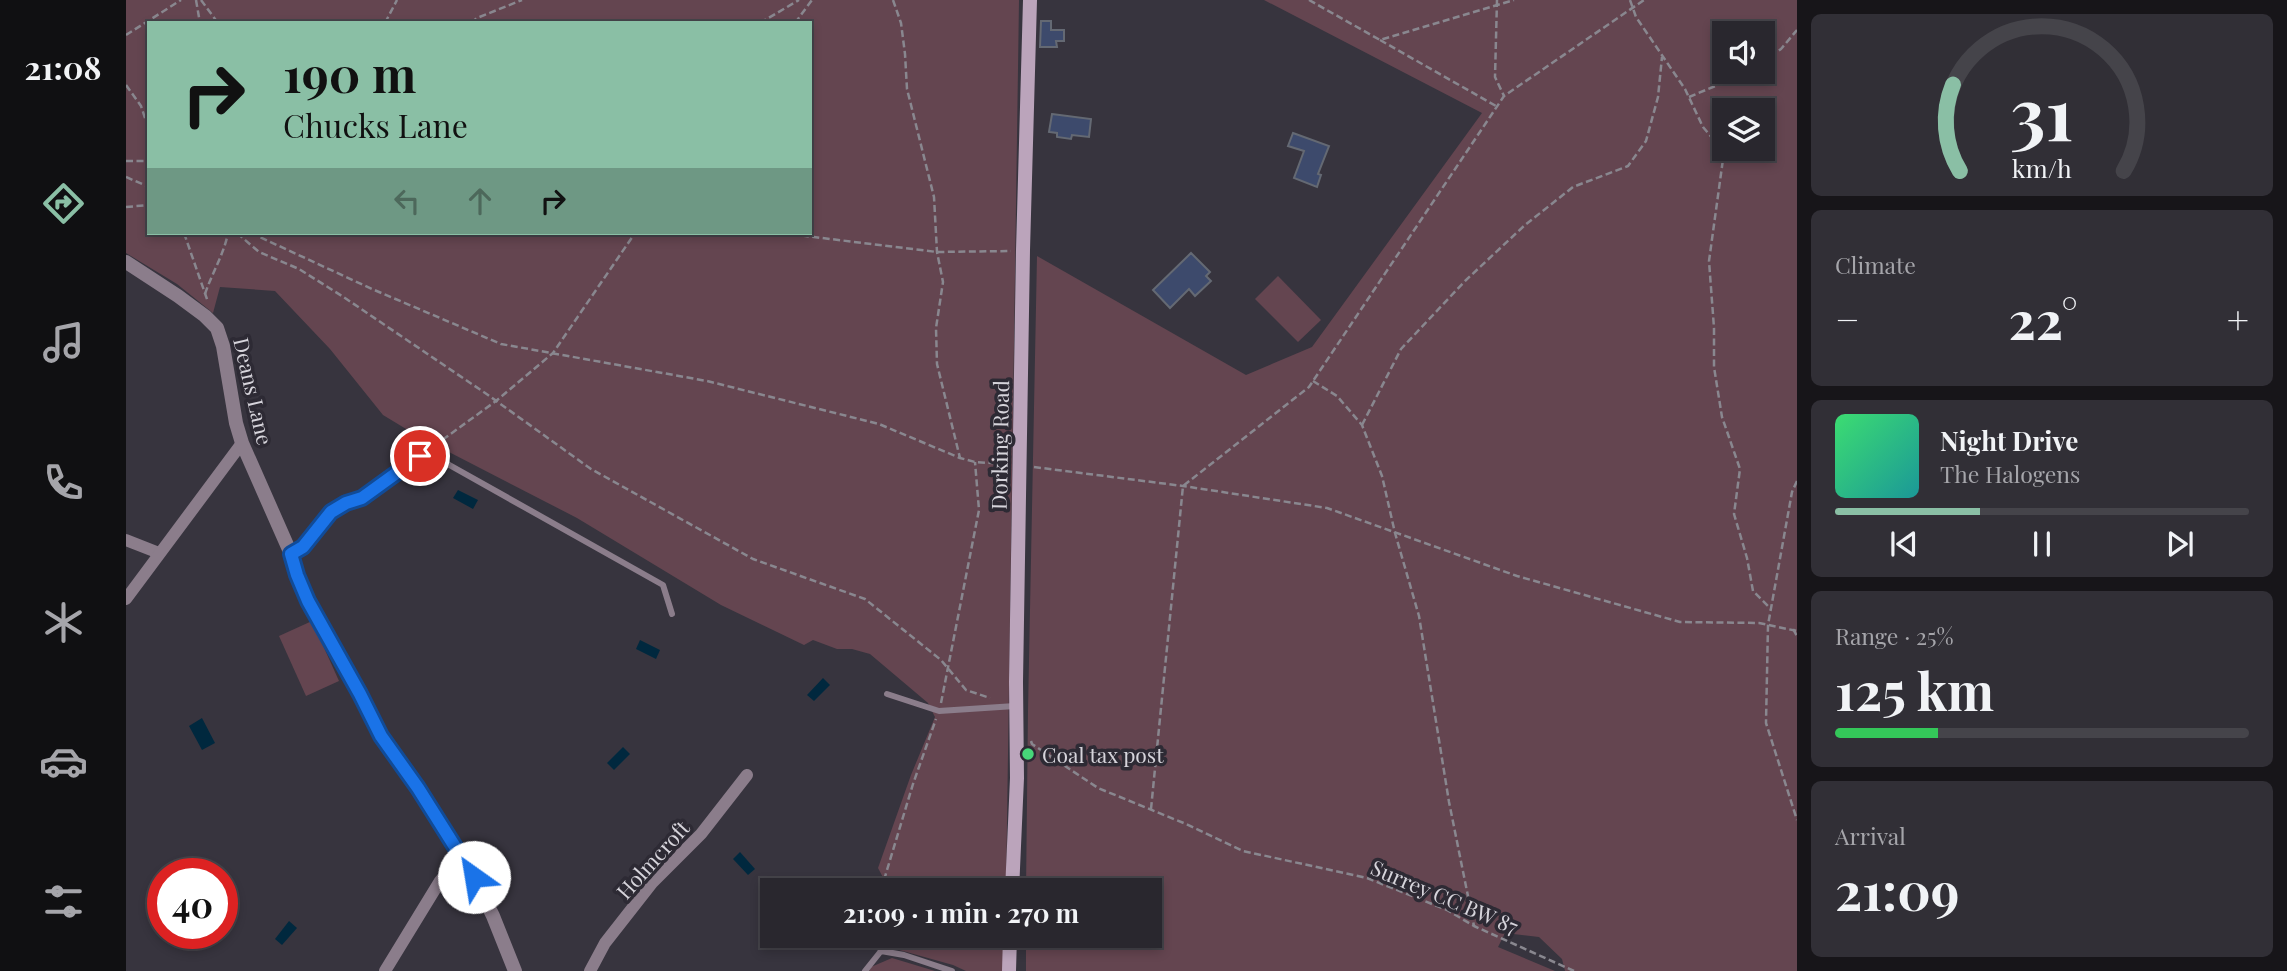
<!DOCTYPE html>
<meta charset="utf-8">
<style>
:root{--surface:#29272e;--page:#312f36;--text:#f1f3f6;--muted:#a5a5aa;--line:#45444a;--accent:#8abfa5}
body{margin:0;font-family:"Playfair Display",serif;background:var(--page);color:var(--text);height:100vh;display:flex;flex-direction:column;font-size:26px;white-space:nowrap}
*{box-sizing:border-box;margin:0}
p{font-size:23px;color:var(--muted)}
.icon{flex:none;width:38px;height:38px;fill:none;stroke:currentColor;stroke-width:2;stroke-linecap:round;stroke-linejoin:round}
.map{position:relative;flex:1;overflow:hidden}
.panel{display:flex;flex-direction:column;gap:14px;padding:14px;background:#171519;width:490px}
.panel>*{flex:none}
.banner{position:absolute;left:21px;top:21px;width:665px;height:214px;border-radius:0px;box-shadow:0 4px 10px #0003,0 0 0 2px var(--line);background:#8abfa5;color:#111;overflow:hidden}
.controls{position:absolute;left:1586px;top:21px;display:grid;gap:14px}
.controls a{display:grid;place-items:center;width:63px;height:63px;border-radius:0px;background:var(--surface);box-shadow:0 4px 10px #0003,0 0 0 2px var(--line);font-size:35px}
.speed{position:absolute;left:21px;top:858px;display:flex;gap:14px;font-size:35px;font-weight:700;text-align:center}
.speed>*{display:grid;place-content:center;width:91px;height:91px;border-radius:50%;background:var(--surface);box-shadow:0 4px 10px #0003,0 0 0 2px var(--line);line-height:1}
.speed .limit{border:10px solid #d22;background:#fff;color:#111}
.pin{position:absolute;display:grid;place-items:center;width:60px;height:60px;color:#fff;margin:-30px;border:4px solid #fff;border-radius:50%;box-shadow:0 2px 7px #0007}
.me{position:absolute;width:77px;margin:-38px;rotate:328deg;stroke-linejoin:round;filter:drop-shadow(0 0 5px #0008)}
.turn{display:flex;align-items:center;gap:24px;height:147px;padding:0 21px;font-size:32px}
.turn .icon{width:91px;height:91px;stroke-width:2.5}
.turn b{display:block;font-size:49px;line-height:60px}
.lanes{display:flex;align-items:center;height:66px;padding:0 21px;background:#0003;justify-content:center;gap:35px;direction:ltr}
.lanes .off{opacity:.35}
.big{font-size:52px;font-weight:700;line-height:1.1}
.panel .widget{flex:1;display:flex;flex-direction:column;justify-content:center;gap:10px;min-width:0;padding:0 24px;border-radius:10px;background:var(--page)}
.panel .dial{align-items:center;gap:0}
.dial svg{height:182px;overflow:visible;fill:none;stroke:var(--line);stroke-width:7;stroke-linecap:round;text-anchor:middle}
.dial text{fill:var(--text);stroke:none}
.song{display:flex;align-items:center;gap:21px}
.cover{width:84px;height:84px;border-radius:10px;background:linear-gradient(135deg,hsl(140 70% 55%),hsl(180 70% 35%))}
.played{height:7px;border-radius:4px;background:linear-gradient(90deg,var(--accent) 35%,var(--line) 35%)}
.keys{display:flex;justify-content:space-around;direction:ltr}
.heat{display:flex;justify-content:space-between;align-items:center;font-size:38px;direction:ltr}
.charge{height:10px;border-radius:5px;background:linear-gradient(90deg,#34c759 25%,var(--line) 0)}
.trip{position:absolute;left:634px;top:878px;width:402px;height:70px;border-radius:0px;background:var(--surface);box-shadow:0 4px 10px #0003,0 0 0 2px var(--line);font-weight:700;line-height:70px;text-align:center}
main{display:flex;flex:1;min-height:0}
.menu{display:flex;flex-direction:column;width:126px;justify-content:space-around;align-items:center;background:#101012;color:var(--muted)}
.menu .icon{width:49px;height:49px}
.menu .on{color:var(--accent)}
.menu b{font-size:32px;color:var(--text)}
.map>svg:first-child{display:block}
.green{fill:#644550;fill-rule:evenodd}
.water{fill:#00283e}
.building{fill:#3d4a6c;stroke:#646973;stroke-width:2}
.lines{fill:none;stroke-linecap:round;stroke-linejoin:round}
.path{stroke:#89878f;stroke-width:2.5;stroke-dasharray:7 3.5;stroke-linecap:butt}
.service{stroke:#8b7d8b;stroke-width:6}
.minor{stroke:#8b7d8b;stroke-width:12}
.tertiary{stroke:#8b7d8b;stroke-width:14}
.secondary{stroke:#bba4bb;stroke-width:14}
.route-casing{stroke:#114b97;stroke-width:18}
.route{stroke:#1a73e8;stroke-width:12}
.poi-dot{fill:#47d779;stroke:#2d2a34;stroke-width:2.5}
.labels{text-anchor:middle;dominant-baseline:central;stroke-width:7;stroke-linejoin:round;paint-order:stroke}
.street-label{font-size:21px;fill:#d6d4db;stroke:#2d2a34}
.poi-label{font-size:21px;fill:#d6d4db;stroke:#2d2a34;text-anchor:start}
</style>
<main>
<nav class="menu">
<b>21:08</b>
<svg class="icon on" aria-label="directions" viewBox="0 0 24 24"><path d="M12 3l9 9-9 9-9-9zM9 14v-3h6M13 9l2 2-2 2"/></svg>
<svg class="icon" aria-label="music" viewBox="0 0 24 24"><path d="M9 18V5l10-2v13"/><circle cx="6" cy="18" r="3"/><circle cx="16" cy="16" r="3"/></svg>
<svg class="icon" aria-label="phone" viewBox="0 0 24 24"><path d="M5 4h4l2 5-3 2q2 4 5 5l2-3 5 2v4C11 20 4 13 5 4z"/></svg>
<svg class="icon" aria-label="climate" viewBox="0 0 24 24"><path d="M12 3v18M4 7l16 10M4 17L20 7"/></svg>
<svg class="icon" aria-label="car" viewBox="0 0 24 24"><path d="M5 17H2v-5l4-1 3-4h7l3 4 3 1v5h-3M9 17h6M6 11h13"/><circle cx="7" cy="17" r="2"/><circle cx="17" cy="17" r="2"/></svg>
<svg class="icon" aria-label="filters" viewBox="0 0 24 24"><path d="M4 7h16M4 17h16"/><circle cx="9" cy="7" r="2"/><circle cx="15" cy="17" r="2"/></svg>
</nav>
<div class="map">
<svg width="1671" height="971" viewBox="0 0 1671 971">
<rect width="100%" height="100%" fill="#37343e"/>
<!-- green -->
<g class="green">
<path d="M 0,0 L 893,0 L 880,891 L 760,891 L 761,885 L 752,868 L 785,775 L 809,717 L 802,703 L 744,654 L 726,649 L 711,649 L 687,640 L 678,645 L 595,605 L 451,518 L 290,435 L 257,415 L 204,349 L 149,291 L 94,287 L 87,313 L 51,284 L 0,253 ZM 23,23 L 684,23 L 684,233 L 23,233 Z"/>
<path d="M 1138,0 L 1671,0 L 1671,971 L 1439,971 L 1436,959 L 1413,937 L 1379,933 L 1372,947 L 1429,971 L 900,971 L 900,936 L 1024,936 L 1024,891 L 900,891 L 902,711 L 911,256 L 1120,375 L 1186,347 L 1356,113 ZM 1598,33 L 1636,33 L 1636,72 L 1598,72 ZM 1598,110 L 1636,110 L 1636,149 L 1598,149 Z"/>
<path d="M 1152,276 L 1195,320 L 1172,342 L 1129,299 Z"/>
<path d="M 186,621 L 213,681 L 180,696 L 153,636 Z"/>
<path d="M 756,936 L 880,936 L 879,971 L 840,971 L 827,965 L 759,946 Z"/>
<path d="M 766,958 L 809,971 L 743,971 L 745,967 Z"/>
</g>
<!-- water -->
<g class="water">
<path d="M 332,490 L 352,500 L 347,509 L 327,498 Z"/>
<path d="M 514,640 L 534,650 L 530,659 L 510,649 Z"/>
<path d="M 697,678 L 704,685 L 688,701 L 681,695 Z"/>
<path d="M 76,718 L 89,743 L 76,750 L 63,726 Z"/>
<path d="M 497,747 L 504,754 L 488,770 L 481,763 Z"/>
<path d="M 614,852 L 629,869 L 622,875 L 607,859 Z"/>
<path d="M 163,921 L 171,928 L 156,945 L 149,939 Z"/>
</g>
<!-- building -->
<g class="building">
<path d="M 915,21 L 925,21 L 925,30 L 938,30 L 938,41 L 930,41 L 931,47 L 914,47 Z"/>
<path d="M 926,114 L 965,119 L 963,137 L 946,135 L 945,139 L 931,137 L 931,133 L 923,132 Z"/>
<path d="M 1167,133 L 1203,146 L 1192,174 L 1195,175 L 1191,187 L 1168,178 L 1178,151 L 1162,146 Z"/>
<path d="M 1065,253 L 1084,272 L 1080,276 L 1085,281 L 1069,296 L 1063,289 L 1044,308 L 1027,290 Z"/>
</g>
<g class="lines">
<!-- path -->
<g class="path">
<path d="M 70,0 L 74,23"/>
<path d="M 75,0 L 92,23"/>
<path d="M 767,0 L 775,23 L 779,54 L 781,89 L 808,197 L 811,252 L 817,282 L 810,328 L 811,364 L 834,458"/>
<path d="M 1183,0 L 1254,40 L 1388,0"/>
<path d="M 1371,0 L 1369,77 L 1378,96"/>
<path d="M 1504,0 L 1510,17 L 1559,89 L 1577,127 L 1598,152 L 1583,261 L 1588,328 L 1588,367 L 1596,417 L 1614,469 L 1608,514 L 1621,558 L 1627,591 L 1645,609"/>
<path d="M 259,23 L 271,0"/>
<path d="M 345,23 L 351,18 L 396,0"/>
<path d="M 634,23 L 673,0"/>
<path d="M 669,23 L 686,0"/>
<path d="M 0,35 L 55,0"/>
<path d="M 1254,40 L 1370,106"/>
<path d="M 1636,63 L 1655,49 L 1671,30"/>
<path d="M 0,85 L 15,106 L 23,130"/>
<path d="M 1563,97 L 1623,72"/>
<path d="M 0,161 L 23,161"/>
<path d="M 0,177 L 23,187"/>
<path d="M 0,207 L 23,205"/>
<path d="M 58,233 L 82,302"/>
<path d="M 111,233 L 133,252 L 173,269 L 216,296 L 362,395 L 465,469 L 627,559 L 739,599 L 815,660 L 840,690 L 864,698"/>
<path d="M 125,233 L 246,289 L 375,344 L 581,381 L 753,424 L 834,458 L 849,462 L 880,464"/>
<path d="M 655,233 L 811,252 L 885,251"/>
<path d="M 79,294 C 86,273 98,254 102,233"/>
<path d="M 1187,381 L 1211,396 L 1236,425 L 1256,476 L 1269,533 L 1293,616 L 1323,802 L 1348,926"/>
<path d="M 1236,425 L 1275,349 L 1339,281 L 1399,225 L 1447,187 L 1502,166 L 1520,141 L 1532,97 L 1536,57"/>
<path d="M 308,446 L 370,401 L 427,353 L 509,233"/>
<path d="M 908,467 L 1057,486 L 1201,508 L 1391,576 L 1554,622 L 1633,623 L 1671,631"/>
<path d="M 1671,481 L 1666,492 L 1642,625 L 1640,723 L 1671,820"/>
<path d="M 1667,629 L 1671,636"/>
<path d="M 815,703 L 853,510 L 849,462"/>
<path d="M 905,741 L 906,744 L 972,788 L 1060,824 L 1117,851 L 1241,878 L 1321,910 L 1348,926 L 1448,971"/>
<path d="M 1025,809 L 1057,486 L 1183,387 L 1378,96 L 1518,0"/>
<path d="M 758,880 L 787,784 L 810,719"/>
</g>
<!-- service -->
<g class="service">
<path d="M 165,554 L 178,547 L 206,512 L 220,503 L 236,498 L 297,454 L 302,453 L 537,585 L 546,614"/>
<path d="M 761,694 L 813,711 L 889,706"/>
<path d="M 755,891 L 756,888"/>
<path d="M 751,936 L 755,951"/>
<path d="M 739,971 L 755,951 L 778,955 L 826,971"/>
</g>
<!-- minor -->
<g class="minor">
<path d="M 0,540 L 33,553"/>
<path d="M 0,599 L 116,443"/>
<path d="M 259,971 L 314,881 L 335,857"/>
<path d="M 464,971 L 479,943 L 526,883 L 575,834 L 621,775"/>
</g>
<!-- tertiary -->
<path class="tertiary" d="M 0,262 L 52,296 L 79,316 L 91,328 L 97,346 L 110,423 L 116,443 L 165,554 L 171,575 L 182,601 L 234,694 L 255,736 L 292,788 L 348,877 L 367,916 L 389,971"/>
<!-- secondary -->
<g class="secondary">
<path d="M 886,891 L 891,778 L 890,682 L 897,250 L 904,0"/>
<path d="M 883,971 L 884,936"/>
</g>
</g>
<g class="lines">
<defs>
<path id="route" d="M 294,456 L 236,498 L 220,503 L 205,512 L 177,547 L 165,554 L 171,575 L 182,601 L 234,694 L 255,736 L 292,788 L 348,877"/>
</defs>
<!-- route casing -->
<use href="#route" class="route-casing"/>
<!-- route -->
<use href="#route" class="route"/>
</g>
<!-- markers -->
<circle class="poi-dot" cx="902" cy="754" r="7"/>
<g class="labels">
<!-- street labels -->
<g class="street-label">
<text transform="translate(128 391) rotate(77)">Deans Lane</text>
<text transform="translate(873 445) rotate(-89)">Dorking Road</text>
<text transform="translate(526 859) rotate(-48)">Holmcroft</text>
<text transform="translate(1319 896) rotate(23)">Surrey CC BW 87</text>
</g>
<!-- poi labels -->
<g class="poi-label">
<text x="916" y="754">Coal tax post</text>
</g>
</g>
</svg>
<div class="controls">
<a><svg class="icon" aria-label="sound" viewBox="0 0 24 24"><path d="M4 9h4l5-4v14l-5-4H4zM17 9q2 3 0 6"/></svg></a>
<a><svg class="icon" aria-label="layers" viewBox="0 0 24 24"><path d="M12 4l9 5-9 5-9-5zM3 14l9 5 9-5"/></svg></a>
</div>
<div class="speed"><div class="limit">40</div></div>
<div class="pin" style="left:294px;top:456px;background:#d93025"><svg class="icon" aria-label="arrive" viewBox="0 0 24 24"><path d="M6 21V4h12l-3 4 3 4H6"/></svg></div>
<svg class="me" style="left:348px;top:877px" viewBox="-20 -20 40 40"><circle r="19" fill="#fff"/><path d="M0-13L10 11 0 6-10 11z" fill="#1a73e8"/></svg>
<div class="trip">21:09 · 1 min · 270 m</div>
<div class="banner">
<div class="turn"><svg class="icon" aria-label="right" viewBox="0 0 24 24"><path d="M7 20v-9h11M14 6l5 5-5 5"/></svg><div><b>190 m</b>Chucks Lane</div></div>
<div class="lanes"><svg class="icon off" aria-label="left" viewBox="0 0 24 24"><path d="M17 20v-9H6M10 6l-5 5 5 5"/></svg><svg class="icon off" aria-label="ahead" viewBox="0 0 24 24"><path d="M12 20V5M6 11l6-6 6 6"/></svg><svg class="icon" aria-label="right" viewBox="0 0 24 24"><path d="M7 20v-9h11M14 6l5 5-5 5"/></svg></div>
</div>
</div>
<section class="panel">
<div class="widget dial"><svg viewBox="0 0 100 80">
<path d="M14 69A42 42 0 1 1 86 69"/>
<path d="M14 69A42 42 0 0 1 11 31" stroke="#8abfa5"/>
<text x="50" y="56" font-size="32" font-weight="700">31</text>
<text x="50" y="72" font-size="11">km/h</text>
</svg></div>
<div class="widget"><p>Climate</p>
<div class="heat"><a>−</a><b class="big">22°</b><a>+</a></div>
</div>
<div class="widget">
<div class="song"><i class="cover"></i><div><b>Night Drive</b><p>The Halogens</p></div></div>
<div class="played"></div>
<div class="keys"><svg class="icon" aria-label="previous" viewBox="0 0 24 24"><path d="M18 5L8 12l10 7zM5 5v14"/></svg><svg class="icon" aria-label="pause" viewBox="0 0 24 24"><path d="M8 5v14M16 5v14"/></svg><svg class="icon" aria-label="next" viewBox="0 0 24 24"><path d="M6 5l10 7-10 7zM19 5v14"/></svg></div>
</div>
<div class="widget"><p>Range · 25%</p><b class="big">125 km</b><div class="charge"></div></div>
<div class="widget"><p>Arrival</p><b class="big">21:09</b></div>
</section>
</main>
